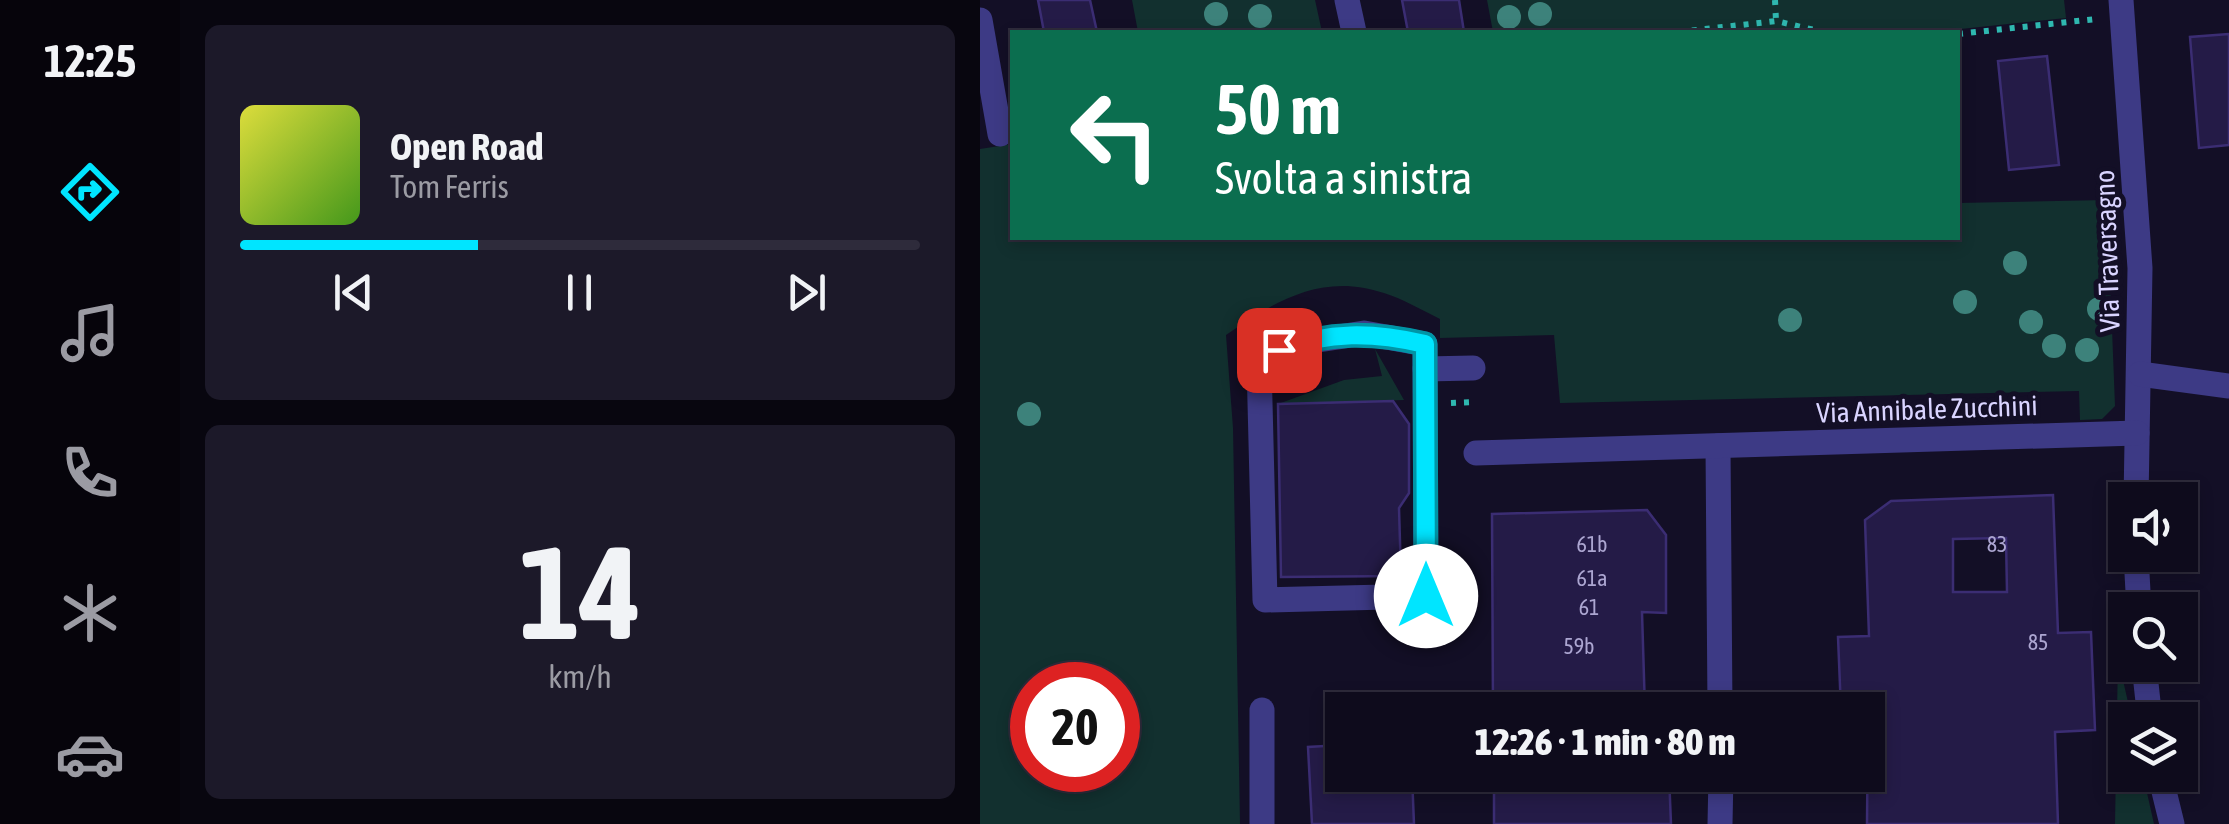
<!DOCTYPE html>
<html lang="it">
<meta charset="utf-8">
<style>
:root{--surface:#0e0b1c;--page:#1c1929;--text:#f1f3f6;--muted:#9b9ba3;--line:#2e2b3b;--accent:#00e5ff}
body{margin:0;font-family:"Asap Condensed",sans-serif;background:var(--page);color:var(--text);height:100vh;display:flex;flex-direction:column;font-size:38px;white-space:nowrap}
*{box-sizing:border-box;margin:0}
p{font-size:32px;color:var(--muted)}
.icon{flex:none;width:55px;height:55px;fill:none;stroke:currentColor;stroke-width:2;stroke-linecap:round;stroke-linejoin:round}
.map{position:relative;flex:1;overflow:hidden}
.sheet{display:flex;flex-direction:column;gap:25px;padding:25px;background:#08060f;width:800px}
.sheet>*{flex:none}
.guide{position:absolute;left:30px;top:30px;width:950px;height:210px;border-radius:0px;box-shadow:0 5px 15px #0003,0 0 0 2px var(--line);background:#0b6e4f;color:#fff;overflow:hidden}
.fabs{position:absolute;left:1128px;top:482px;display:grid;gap:20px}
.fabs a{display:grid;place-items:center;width:90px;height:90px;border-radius:0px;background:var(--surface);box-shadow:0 5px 15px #0003,0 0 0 2px var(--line);font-size:50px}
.speed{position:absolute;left:30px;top:662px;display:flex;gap:20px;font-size:50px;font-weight:700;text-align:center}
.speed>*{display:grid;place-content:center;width:130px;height:130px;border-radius:50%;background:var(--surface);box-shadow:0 5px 15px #0003,0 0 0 2px var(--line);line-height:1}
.speed .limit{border:15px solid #d22;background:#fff;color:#111}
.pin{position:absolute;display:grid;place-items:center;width:85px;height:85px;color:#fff;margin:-42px;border-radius:20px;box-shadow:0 5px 15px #0006}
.me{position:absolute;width:110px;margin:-55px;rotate:0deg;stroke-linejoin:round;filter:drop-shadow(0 0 8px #0008)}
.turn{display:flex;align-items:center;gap:35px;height:210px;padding:0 40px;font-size:45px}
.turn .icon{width:130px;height:130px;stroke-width:2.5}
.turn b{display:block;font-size:70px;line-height:85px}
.sheet .widget{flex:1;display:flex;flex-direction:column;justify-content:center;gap:15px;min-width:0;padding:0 35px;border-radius:15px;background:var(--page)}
.sheet .dial{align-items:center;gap:0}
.dial b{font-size:130px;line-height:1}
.song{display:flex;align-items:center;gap:30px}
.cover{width:120px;height:120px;border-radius:15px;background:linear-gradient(135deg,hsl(60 70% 55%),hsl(100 70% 35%))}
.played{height:10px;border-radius:5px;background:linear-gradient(90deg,var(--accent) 35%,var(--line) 35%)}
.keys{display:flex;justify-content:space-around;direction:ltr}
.trip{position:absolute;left:345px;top:692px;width:560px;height:100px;border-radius:0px;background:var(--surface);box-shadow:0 5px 15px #0003,0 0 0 2px var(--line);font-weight:800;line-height:100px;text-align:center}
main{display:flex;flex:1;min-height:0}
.menu{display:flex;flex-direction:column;width:180px;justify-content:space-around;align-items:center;background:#06040b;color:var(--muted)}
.menu .icon{width:70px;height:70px}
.menu .on{color:var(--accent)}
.menu b{font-size:45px;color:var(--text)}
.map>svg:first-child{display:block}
.green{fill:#12302f;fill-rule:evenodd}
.building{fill:#241b47;stroke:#3b2d73;stroke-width:2.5;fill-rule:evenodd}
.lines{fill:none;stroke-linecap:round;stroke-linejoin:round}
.path{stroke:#2fb8b0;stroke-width:6;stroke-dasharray:5 8;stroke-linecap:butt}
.minor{stroke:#3d3a85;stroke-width:25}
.tree{fill:#3d827b}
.route-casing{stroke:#0095a6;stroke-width:25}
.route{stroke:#00e5ff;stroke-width:18}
.labels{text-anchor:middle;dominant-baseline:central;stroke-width:10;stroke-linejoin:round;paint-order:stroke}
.number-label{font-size:22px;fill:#aca6d1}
.street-label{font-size:28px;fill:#d9d4ff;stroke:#130f26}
</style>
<main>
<nav class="menu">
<b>12:25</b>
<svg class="icon on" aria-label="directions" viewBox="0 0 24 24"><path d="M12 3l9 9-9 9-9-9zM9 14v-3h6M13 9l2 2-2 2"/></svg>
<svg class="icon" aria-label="music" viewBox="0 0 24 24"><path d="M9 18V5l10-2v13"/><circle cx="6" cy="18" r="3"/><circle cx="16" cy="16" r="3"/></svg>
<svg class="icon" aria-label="phone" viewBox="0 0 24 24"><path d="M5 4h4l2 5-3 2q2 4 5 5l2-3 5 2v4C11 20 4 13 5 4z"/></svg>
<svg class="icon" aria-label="climate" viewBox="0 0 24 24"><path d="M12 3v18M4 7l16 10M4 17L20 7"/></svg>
<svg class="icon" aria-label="car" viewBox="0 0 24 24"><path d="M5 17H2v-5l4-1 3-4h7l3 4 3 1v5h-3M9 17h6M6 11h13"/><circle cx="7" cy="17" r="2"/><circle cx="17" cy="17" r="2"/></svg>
</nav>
<section class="sheet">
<div class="widget">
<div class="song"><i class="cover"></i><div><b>Open Road</b><p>Tom Ferris</p></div></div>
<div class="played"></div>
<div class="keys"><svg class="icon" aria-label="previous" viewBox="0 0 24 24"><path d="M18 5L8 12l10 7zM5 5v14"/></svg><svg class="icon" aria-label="pause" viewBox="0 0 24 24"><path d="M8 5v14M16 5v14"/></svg><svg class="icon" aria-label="next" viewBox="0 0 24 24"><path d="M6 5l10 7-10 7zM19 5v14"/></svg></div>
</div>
<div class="widget dial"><b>14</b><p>km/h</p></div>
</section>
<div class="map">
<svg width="1249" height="824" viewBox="0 0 1249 824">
<rect width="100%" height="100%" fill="#130f26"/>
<!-- green -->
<g class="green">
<path d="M 152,0 L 335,0 L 342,32 L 158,32 Z"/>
<path d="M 507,0 L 1084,0 L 1086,18 L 952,32 L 513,32 Z"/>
<path d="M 32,144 L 32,238 L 978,238 L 978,203 L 1127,200 L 1135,406 L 1122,419 L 1100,420 L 1099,391 L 580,403 L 574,335 L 460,338 L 460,319 C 442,310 423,299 404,293 C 342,272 295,301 246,335 L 253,428 L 260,824 L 0,824 L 0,149 ZM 52,685 L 138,685 L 138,770 L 52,770 Z"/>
<path d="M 395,349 L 424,400 L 298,404 L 364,380 L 402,376 Z"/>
<path d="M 1138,658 L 1152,720 L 1145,720 L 1145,775 L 1163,775 L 1174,824 L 1135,824 Z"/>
</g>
<!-- building -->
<g class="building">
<path d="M 58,0 L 110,0 L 117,32 L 64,32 Z"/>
<path d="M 422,0 L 479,0 L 484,32 L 428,32 Z"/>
<path d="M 1249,34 L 1249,145 L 1219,148 L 1210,37 Z"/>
<path d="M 1067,56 L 1079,165 L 1029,170 L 1018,61 Z"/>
<path d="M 413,401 L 429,424 L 429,493 L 419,508 L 421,576 L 301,577 L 298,404 Z"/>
<path d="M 1073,495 L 1078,633 L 1111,632 L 1115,730 L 1075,732 L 1078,824 L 887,824 L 888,710 L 861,710 L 858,637 L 889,636 L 885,520 L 911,501 ZM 1026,538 L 1027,592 L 973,592 L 973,539 Z"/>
<path d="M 667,510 L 686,535 L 686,613 L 662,612 L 665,710 L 513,710 L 512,514 Z"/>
<path d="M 362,745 L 362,775 L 432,775 L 434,824 L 332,824 L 328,747 Z"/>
<path d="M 514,775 L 689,775 L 691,824 L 514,824 Z"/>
</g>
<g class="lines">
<!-- path -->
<g class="path">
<path d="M 795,0 L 796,21"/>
<path d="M 699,32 L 796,21 L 843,32"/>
<path d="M 978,34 L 1116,19"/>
<path d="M 471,403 L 494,402"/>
</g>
<!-- minor -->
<g class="minor">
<path d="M 367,0 L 374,32"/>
<path d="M 1141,0 L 1160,268 L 1156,500"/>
<path d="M 0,20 L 20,134"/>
<path d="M 384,333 L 445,344 L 446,596 L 285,600 L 279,363 L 319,343 Z"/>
<path d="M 445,369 L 493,368"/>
<path d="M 1160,374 L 1249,386"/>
<path d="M 738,446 L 740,710"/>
<path d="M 496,453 L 1157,433"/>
<path d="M 1156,555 L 1159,610"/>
<path d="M 1164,665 L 1170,720"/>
<path d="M 282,710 L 282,824"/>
<path d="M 1180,775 L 1192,824"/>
<path d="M 740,824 L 741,775"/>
</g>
</g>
<!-- trees -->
<g class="tree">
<circle cx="236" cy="14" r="12"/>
<circle cx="560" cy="14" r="12"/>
<circle cx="280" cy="16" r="12"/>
<circle cx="529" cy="17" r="12"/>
<circle cx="1035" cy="263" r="12"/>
<circle cx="985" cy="302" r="12"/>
<circle cx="1119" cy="309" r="12"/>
<circle cx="810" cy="320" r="12"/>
<circle cx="1051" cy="322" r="12"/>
<circle cx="1074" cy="346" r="12"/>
<circle cx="1107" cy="350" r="12"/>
<circle cx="49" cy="414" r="12"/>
</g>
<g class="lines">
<defs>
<path id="route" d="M 299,350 C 349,331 393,332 445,344 L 446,596"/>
</defs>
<!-- route casing -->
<use href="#route" class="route-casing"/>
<!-- route -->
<use href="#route" class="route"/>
</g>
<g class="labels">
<!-- number labels -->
<g class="number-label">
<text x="612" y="544">61b</text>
<text x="1017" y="544">83</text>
<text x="612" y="578">61a</text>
<text x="609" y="607">61</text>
<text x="1058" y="642">85</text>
<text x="599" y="646">59b</text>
</g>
<!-- street labels -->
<g class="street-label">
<text transform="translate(1127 251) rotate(-92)">Via Traversagno</text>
<text transform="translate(947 409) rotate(-2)">Via Annibale Zucchini</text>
</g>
</g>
</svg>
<div class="fabs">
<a><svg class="icon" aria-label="sound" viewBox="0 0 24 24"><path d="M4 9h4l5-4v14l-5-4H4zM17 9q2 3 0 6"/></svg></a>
<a><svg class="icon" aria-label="search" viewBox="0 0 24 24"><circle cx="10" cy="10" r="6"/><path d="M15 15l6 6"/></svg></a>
<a><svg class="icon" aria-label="layers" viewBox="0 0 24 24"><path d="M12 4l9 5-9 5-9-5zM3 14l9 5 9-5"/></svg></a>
</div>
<div class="speed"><div class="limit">20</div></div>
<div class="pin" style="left:299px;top:350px;background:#d93025"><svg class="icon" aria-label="arrive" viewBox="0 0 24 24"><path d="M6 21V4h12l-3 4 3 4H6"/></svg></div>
<svg class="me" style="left:446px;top:596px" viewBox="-20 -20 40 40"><circle r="19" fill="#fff"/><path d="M0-13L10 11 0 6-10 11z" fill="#00e5ff"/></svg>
<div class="trip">12:26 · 1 min · 80 m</div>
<div class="guide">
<div class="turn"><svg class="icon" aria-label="left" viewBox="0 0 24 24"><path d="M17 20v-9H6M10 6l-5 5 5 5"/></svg><div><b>50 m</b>Svolta a sinistra</div></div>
</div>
</div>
</main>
